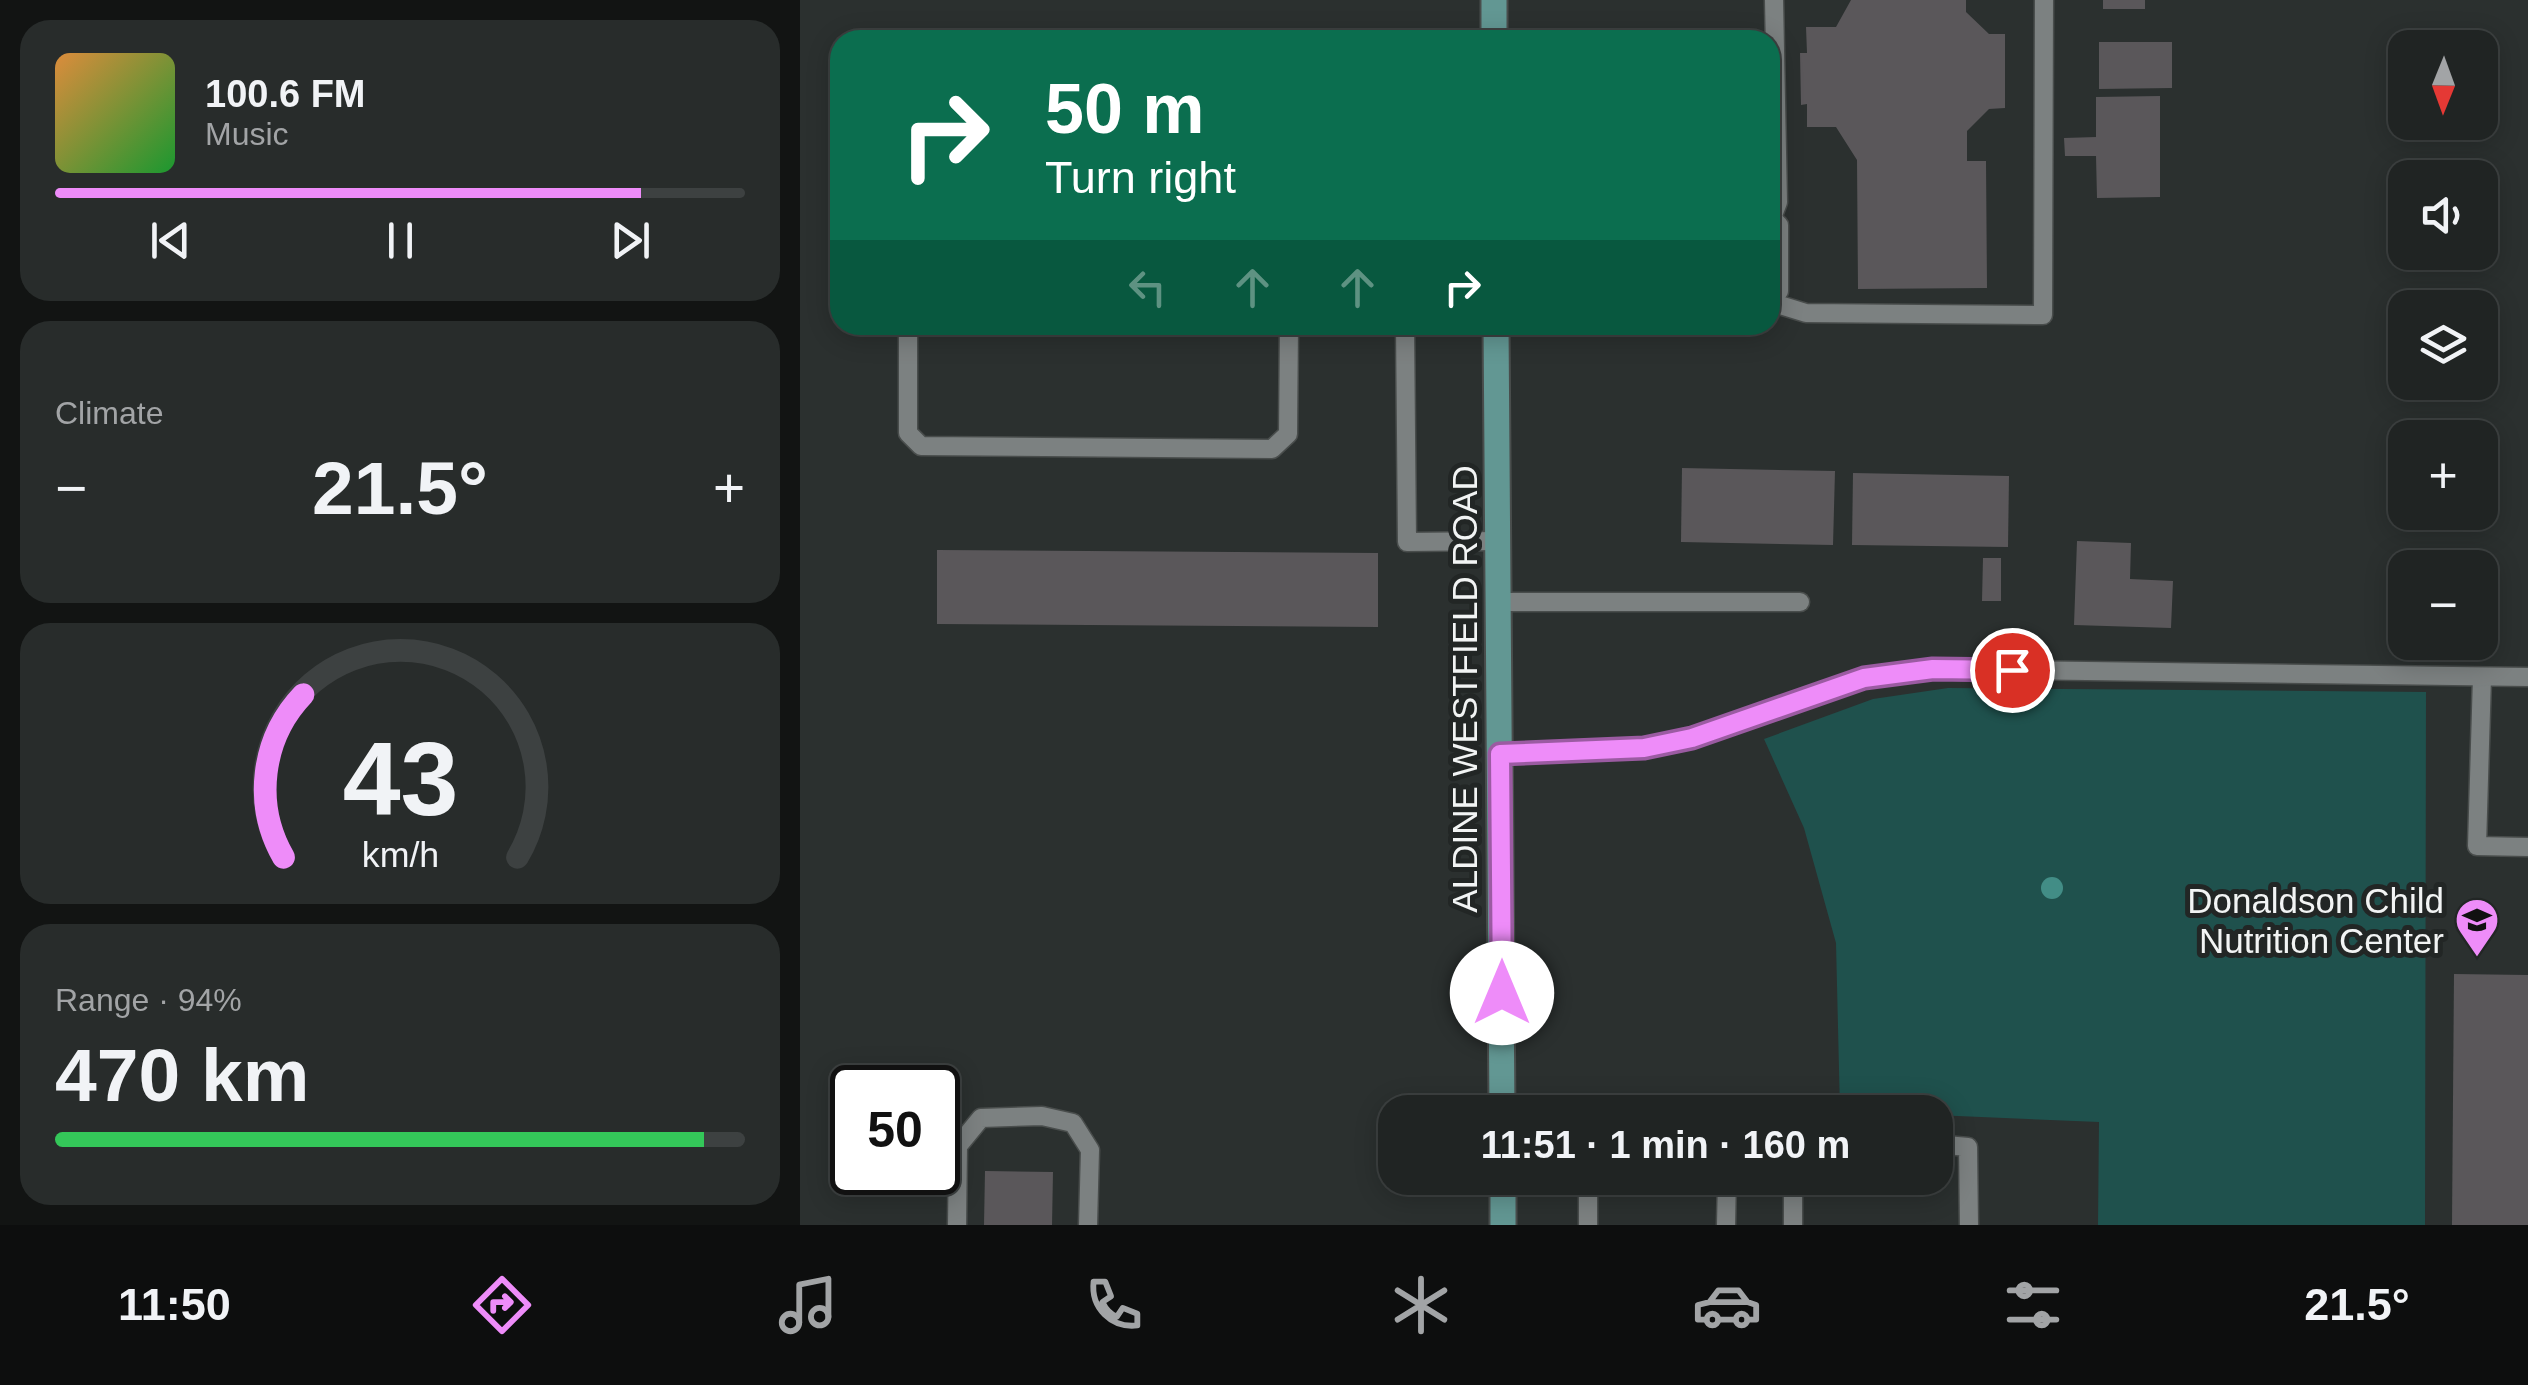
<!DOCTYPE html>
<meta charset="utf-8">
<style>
:root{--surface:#202423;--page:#282c2b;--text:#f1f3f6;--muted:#a2a4a6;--line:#3d4141;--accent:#ee8cf9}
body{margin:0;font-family:Arial,sans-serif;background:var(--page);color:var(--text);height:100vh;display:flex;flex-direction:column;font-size:38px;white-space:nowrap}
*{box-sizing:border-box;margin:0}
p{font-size:32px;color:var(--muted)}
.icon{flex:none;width:55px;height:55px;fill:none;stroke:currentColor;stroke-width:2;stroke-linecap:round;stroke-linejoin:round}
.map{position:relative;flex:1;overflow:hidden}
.sheet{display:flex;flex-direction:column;gap:20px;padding:20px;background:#121413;width:800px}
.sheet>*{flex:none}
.top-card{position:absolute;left:30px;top:30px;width:950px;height:305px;border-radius:30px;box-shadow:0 5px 25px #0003,0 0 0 2px var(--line);background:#0b6e4f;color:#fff;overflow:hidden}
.needle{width:65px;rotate:181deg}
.tools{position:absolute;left:1588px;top:30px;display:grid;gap:20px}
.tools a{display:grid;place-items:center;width:110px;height:110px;border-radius:20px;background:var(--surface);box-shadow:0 5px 25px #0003,0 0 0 2px var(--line);font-size:50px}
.speed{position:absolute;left:30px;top:1065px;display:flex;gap:20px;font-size:50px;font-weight:700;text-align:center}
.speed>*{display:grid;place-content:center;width:130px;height:130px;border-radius:50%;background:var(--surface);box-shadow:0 5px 25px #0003,0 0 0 2px var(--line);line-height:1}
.speed .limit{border:5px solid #111;border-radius:15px;background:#fff;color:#111}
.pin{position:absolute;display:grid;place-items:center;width:85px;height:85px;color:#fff;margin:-42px;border:5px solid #fff;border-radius:50%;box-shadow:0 2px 10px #0007}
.me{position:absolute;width:110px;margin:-55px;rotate:0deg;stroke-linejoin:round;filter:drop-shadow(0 0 8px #0008)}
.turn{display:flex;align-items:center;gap:35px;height:210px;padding:0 50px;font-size:45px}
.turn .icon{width:130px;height:130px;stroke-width:2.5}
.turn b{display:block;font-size:70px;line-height:85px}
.lanes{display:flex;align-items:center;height:95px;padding:0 50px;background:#0003;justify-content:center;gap:50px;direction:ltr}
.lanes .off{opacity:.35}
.big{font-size:75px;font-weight:700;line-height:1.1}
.sheet .widget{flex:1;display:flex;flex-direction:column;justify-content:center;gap:15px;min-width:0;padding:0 35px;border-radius:30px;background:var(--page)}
.sheet .dial{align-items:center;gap:0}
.dial svg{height:260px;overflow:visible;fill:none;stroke:var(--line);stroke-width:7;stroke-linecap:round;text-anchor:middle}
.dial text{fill:var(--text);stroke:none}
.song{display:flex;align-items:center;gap:30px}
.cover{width:120px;height:120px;border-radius:15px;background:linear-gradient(135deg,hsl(30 70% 55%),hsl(130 70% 35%))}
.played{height:10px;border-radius:5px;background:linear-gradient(90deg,var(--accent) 85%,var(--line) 85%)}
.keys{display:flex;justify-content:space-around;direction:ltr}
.heat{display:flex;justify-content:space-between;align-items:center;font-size:55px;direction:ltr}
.charge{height:15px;border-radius:8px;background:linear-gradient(90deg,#34c759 94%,var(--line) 0)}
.trip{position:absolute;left:578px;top:1095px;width:575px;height:100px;border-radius:30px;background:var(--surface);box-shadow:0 5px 25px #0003,0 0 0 2px var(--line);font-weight:700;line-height:100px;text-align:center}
.dock{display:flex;height:160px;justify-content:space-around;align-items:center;background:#0d0e0e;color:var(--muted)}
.dock .icon{width:70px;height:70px}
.dock .active{color:var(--accent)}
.dock b{font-size:45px;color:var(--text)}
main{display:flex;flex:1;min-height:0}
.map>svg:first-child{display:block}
.green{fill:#1f514d}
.building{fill:#5a575a}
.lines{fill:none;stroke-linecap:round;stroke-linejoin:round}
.lane-casing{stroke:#494d4c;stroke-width:21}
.secondary-casing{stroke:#494d4c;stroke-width:29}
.lane{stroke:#7c8181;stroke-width:18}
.secondary{stroke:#629793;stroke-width:25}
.tree{fill:#428d86}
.route-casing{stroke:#9b5ba2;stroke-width:25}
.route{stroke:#ee8cf9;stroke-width:18}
.labels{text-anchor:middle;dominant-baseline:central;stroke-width:10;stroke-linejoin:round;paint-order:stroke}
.street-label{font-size:35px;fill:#f2f4f4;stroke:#222625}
.poi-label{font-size:35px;fill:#f2f4f4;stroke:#222625;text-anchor:end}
</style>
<main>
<section class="sheet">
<div class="widget">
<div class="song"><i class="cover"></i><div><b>100.6 FM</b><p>Music</p></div></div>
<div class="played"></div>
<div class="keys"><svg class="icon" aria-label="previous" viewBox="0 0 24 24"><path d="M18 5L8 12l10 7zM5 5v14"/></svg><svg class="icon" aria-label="pause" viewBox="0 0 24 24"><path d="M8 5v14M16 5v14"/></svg><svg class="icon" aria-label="next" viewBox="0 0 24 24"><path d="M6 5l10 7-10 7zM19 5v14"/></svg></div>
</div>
<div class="widget"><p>Climate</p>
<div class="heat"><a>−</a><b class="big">21.5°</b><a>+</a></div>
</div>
<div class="widget dial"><svg viewBox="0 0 100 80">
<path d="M14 69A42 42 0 1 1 86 69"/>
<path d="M14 69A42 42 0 0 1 20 19" stroke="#ee8cf9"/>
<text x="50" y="56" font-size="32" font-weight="700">43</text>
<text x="50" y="72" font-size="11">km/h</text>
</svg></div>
<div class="widget"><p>Range · 94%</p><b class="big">470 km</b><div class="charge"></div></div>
</section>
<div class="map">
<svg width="1728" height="1225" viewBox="0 0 1728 1225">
<rect width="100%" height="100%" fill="#2b302f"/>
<!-- green -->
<path class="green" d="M 1148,688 L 1626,692 L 1625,1225 L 1298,1225 L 1299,1122 L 1040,1111 L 1036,943 L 1004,828 L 964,739 L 1073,699 Z"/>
<!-- building -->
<g class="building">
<path d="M 1051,0 L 1166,0 L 1166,12 L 1189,34 L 1205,34 L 1205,108 L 1189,109 L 1167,131 L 1167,161 L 1186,161 L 1187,288 L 1058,289 L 1057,160 L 1036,127 L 1007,127 L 1007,104 L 1001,105 L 1000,53 L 1007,53 L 1006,27 L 1036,27 Z"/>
<rect x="1303" y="0" width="42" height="9"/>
<path d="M 1299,42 L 1372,42 L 1372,88 L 1299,89 Z"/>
<path d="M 1360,96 L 1360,197 L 1297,198 L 1296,156 L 1265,156 L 1264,138 L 1296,137 L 1296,97 Z"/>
<path d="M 882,468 L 1035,471 L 1033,545 L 881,542 Z"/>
<path d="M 1053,473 L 1209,476 L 1208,547 L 1052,545 Z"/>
<path d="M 1277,541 L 1331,543 L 1330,579 L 1373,581 L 1371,628 L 1274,625 Z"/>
<path d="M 137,550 L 578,553 L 578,627 L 137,624 Z"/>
<path d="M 1183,558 L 1201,558 L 1201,601 L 1182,601 Z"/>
<path d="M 1654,974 L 1728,975 L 1728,1225 L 1652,1225 Z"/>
<path d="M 185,1171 L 253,1172 L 252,1225 L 184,1225 Z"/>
</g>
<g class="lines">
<defs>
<g id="lane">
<path d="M 970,216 L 979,225 L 979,291 L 970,297"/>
<path d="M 972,218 L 978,202 L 974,0"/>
<path d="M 970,302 L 1006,313 L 1243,315 L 1244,0"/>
<path d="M 108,325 L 108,433 L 121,446 L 472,449 L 488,434 L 489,325"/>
<path d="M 605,325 L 607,542 L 698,541"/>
<path d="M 699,602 L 1000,602"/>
<path d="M 1682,677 L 1677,846 L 1728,847"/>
<path d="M 700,753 L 845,748 L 892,738 L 1064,678 L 1133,669 L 1728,677"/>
<path d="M 1135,1144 L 1168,1147 L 1169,1225"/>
<path d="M 788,1178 L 788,1225"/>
<path d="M 788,1180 L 927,1182"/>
<path d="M 157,1225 L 158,1146 L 181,1118 L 242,1116 L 273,1123 L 290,1150 L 288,1225"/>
<path d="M 926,1225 L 927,1178"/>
<path d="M 993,1225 L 993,1178"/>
</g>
<g id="secondary">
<path d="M 694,0 L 694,40"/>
<path d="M 696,325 L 702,1112"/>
<path d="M 703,1178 L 703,1225"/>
</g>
</defs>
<!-- lane casing -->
<use href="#lane" class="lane-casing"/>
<!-- secondary casing -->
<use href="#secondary" class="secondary-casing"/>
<!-- lane -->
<use href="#lane" class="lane"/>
<!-- secondary -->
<use href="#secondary" class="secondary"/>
</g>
<!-- trees -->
<circle class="tree" cx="1252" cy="888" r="11"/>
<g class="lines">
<defs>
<path id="route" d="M 702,993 L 700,754 L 844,748 L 892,738 L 1064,678 L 1133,669 L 1212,670"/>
</defs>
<!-- route casing -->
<use href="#route" class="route-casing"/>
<!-- route -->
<use href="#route" class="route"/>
</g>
<!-- icons -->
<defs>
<symbol id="school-pin" viewBox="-11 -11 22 30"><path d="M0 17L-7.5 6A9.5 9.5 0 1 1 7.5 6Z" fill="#ee8cf9" stroke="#222625"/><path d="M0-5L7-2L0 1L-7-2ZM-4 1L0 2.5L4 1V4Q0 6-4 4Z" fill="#111"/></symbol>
</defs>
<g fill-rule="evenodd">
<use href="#school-pin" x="1652" y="895" width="50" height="68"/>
</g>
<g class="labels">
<!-- street labels -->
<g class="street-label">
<text transform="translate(664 689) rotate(-90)">ALDINE WESTFIELD ROAD</text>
</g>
<!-- poi labels -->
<g class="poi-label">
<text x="1644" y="900">Donaldson Child<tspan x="1644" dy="40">Nutrition Center</tspan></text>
</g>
</g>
</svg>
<div class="tools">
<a><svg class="needle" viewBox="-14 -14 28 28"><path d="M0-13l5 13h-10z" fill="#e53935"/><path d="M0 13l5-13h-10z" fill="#a2a4a6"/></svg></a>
<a><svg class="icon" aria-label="sound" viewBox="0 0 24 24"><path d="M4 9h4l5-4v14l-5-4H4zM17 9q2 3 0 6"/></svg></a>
<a><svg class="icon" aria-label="layers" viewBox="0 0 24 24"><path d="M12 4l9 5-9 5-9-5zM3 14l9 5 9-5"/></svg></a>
<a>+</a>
<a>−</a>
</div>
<div class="speed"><div class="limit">50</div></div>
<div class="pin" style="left:1212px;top:670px;background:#d93025"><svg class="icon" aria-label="arrive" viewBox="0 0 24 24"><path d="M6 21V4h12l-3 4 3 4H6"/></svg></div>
<svg class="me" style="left:702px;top:993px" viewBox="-20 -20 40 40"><circle r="19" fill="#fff"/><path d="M0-13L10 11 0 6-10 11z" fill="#ee8cf9"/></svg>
<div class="trip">11:51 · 1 min · 160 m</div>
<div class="top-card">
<div class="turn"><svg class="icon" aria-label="right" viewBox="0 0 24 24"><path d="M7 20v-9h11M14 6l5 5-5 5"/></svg><div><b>50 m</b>Turn right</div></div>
<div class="lanes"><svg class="icon off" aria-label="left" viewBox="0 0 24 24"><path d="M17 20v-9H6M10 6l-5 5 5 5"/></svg><svg class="icon off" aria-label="ahead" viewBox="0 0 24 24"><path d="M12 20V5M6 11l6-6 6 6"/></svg><svg class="icon off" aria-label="ahead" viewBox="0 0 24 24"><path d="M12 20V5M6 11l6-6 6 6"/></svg><svg class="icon" aria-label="right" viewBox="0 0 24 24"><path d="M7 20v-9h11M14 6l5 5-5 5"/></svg></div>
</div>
</div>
</main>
<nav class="dock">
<b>11:50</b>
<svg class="icon active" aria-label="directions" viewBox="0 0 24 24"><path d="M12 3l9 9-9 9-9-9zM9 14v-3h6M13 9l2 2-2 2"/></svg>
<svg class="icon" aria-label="music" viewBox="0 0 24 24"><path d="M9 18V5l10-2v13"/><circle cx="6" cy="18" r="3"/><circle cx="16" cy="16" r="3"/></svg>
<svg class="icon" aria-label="phone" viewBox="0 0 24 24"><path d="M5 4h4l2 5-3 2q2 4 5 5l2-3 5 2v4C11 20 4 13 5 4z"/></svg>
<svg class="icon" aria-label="climate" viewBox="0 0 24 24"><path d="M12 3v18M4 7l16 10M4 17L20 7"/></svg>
<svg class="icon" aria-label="car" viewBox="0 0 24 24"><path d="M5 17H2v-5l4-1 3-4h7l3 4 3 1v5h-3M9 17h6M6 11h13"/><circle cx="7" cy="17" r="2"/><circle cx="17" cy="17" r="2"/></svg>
<svg class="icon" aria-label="filters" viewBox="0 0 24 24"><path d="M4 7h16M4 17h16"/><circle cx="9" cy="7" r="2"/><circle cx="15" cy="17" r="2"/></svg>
<b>21.5°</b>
</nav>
